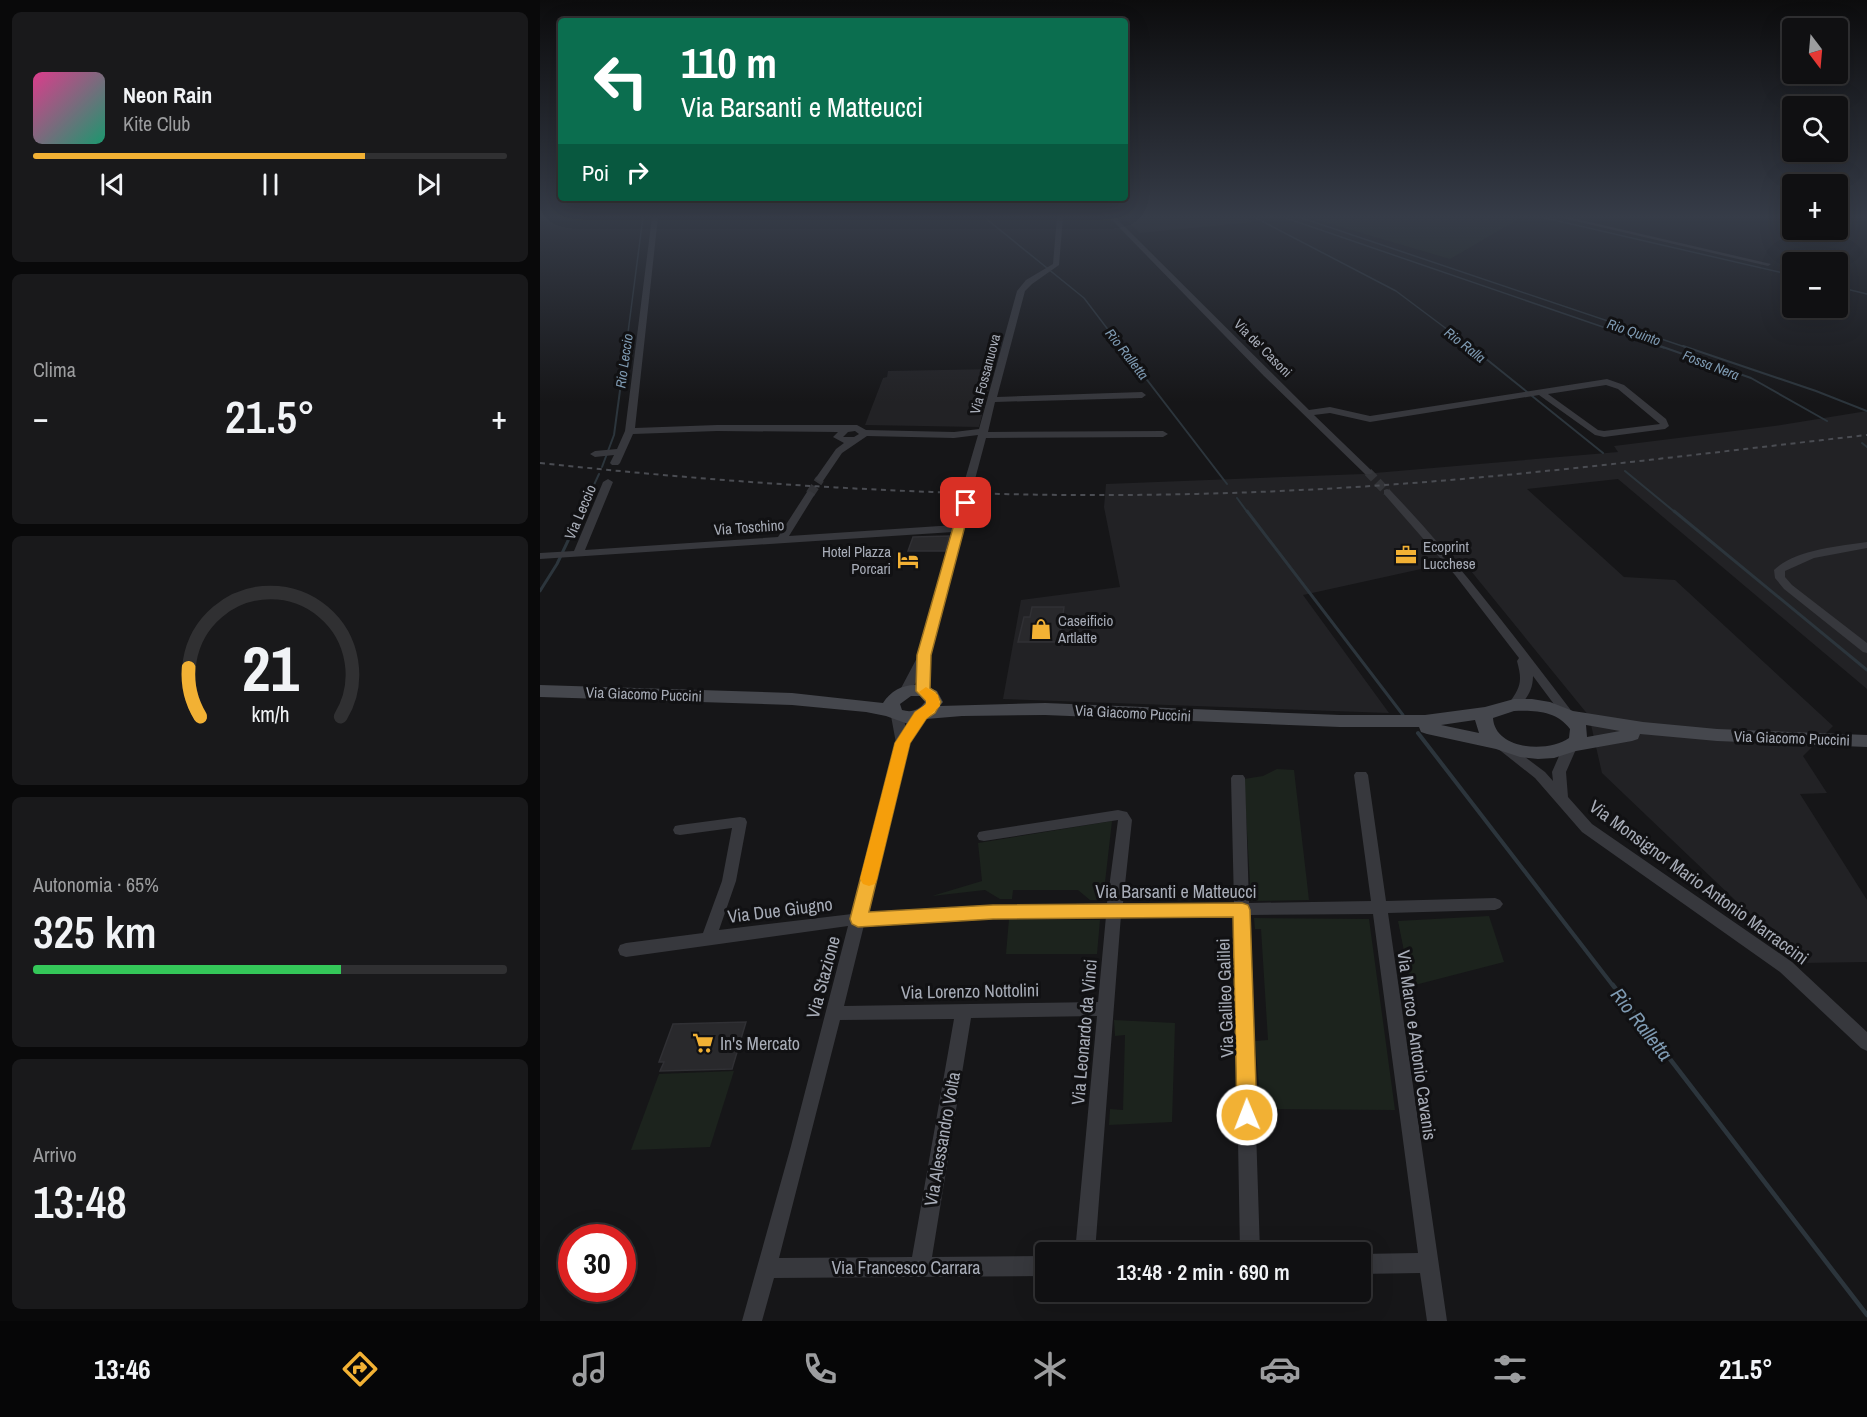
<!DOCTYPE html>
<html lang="it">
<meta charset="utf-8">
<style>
:root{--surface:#101012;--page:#19191b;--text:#f1f3f6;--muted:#9c9d9f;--line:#303032;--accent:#f2b134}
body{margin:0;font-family:"Archivo Narrow",sans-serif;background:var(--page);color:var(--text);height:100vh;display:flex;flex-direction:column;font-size:22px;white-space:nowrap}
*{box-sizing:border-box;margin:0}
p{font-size:20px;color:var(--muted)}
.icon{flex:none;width:33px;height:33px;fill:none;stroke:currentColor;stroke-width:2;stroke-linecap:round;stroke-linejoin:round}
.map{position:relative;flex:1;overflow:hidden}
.drawer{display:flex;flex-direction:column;gap:12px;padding:12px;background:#09090a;width:540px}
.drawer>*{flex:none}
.guide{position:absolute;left:18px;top:18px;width:570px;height:183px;border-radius:6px;box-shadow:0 6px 24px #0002,0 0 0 2px var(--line);background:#0b6e4f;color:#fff;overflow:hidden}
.needle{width:39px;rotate:164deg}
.buttons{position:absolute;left:1242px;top:18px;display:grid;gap:12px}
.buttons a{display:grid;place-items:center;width:66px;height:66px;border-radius:6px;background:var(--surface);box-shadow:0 6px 24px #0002,0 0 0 2px var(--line);font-size:30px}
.speed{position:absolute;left:18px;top:1224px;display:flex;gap:12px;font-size:30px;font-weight:700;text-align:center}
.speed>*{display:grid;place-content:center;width:78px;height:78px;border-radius:50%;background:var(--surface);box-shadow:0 6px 24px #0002,0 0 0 2px var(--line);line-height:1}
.speed .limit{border:9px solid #d22;background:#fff;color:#111}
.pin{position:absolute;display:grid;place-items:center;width:51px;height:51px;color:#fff;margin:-26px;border-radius:12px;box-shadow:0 3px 9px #0006}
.me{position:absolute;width:66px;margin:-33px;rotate:359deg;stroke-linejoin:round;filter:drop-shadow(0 0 4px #0008)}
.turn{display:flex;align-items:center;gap:21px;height:126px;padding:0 24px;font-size:27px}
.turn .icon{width:78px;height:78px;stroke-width:2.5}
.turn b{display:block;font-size:42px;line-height:51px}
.then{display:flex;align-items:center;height:57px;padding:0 24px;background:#0003;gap:12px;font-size:22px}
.big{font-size:45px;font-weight:600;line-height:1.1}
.drawer .tile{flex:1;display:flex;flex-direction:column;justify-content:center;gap:9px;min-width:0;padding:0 21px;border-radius:9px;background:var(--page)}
.drawer .dial{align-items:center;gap:0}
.dial svg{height:156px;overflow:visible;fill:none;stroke:var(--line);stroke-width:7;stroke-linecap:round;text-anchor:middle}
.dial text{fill:var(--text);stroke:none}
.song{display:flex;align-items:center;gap:18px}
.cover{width:72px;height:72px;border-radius:9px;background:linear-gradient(135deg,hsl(330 70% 55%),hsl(160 70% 35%))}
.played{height:6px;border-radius:3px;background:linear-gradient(90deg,var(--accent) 70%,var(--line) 70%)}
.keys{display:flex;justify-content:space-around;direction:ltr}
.heat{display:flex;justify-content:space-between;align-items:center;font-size:33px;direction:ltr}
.charge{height:9px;border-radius:4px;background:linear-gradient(90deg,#34c759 65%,var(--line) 0)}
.trip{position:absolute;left:495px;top:1242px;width:336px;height:60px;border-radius:6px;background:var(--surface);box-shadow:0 6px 24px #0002,0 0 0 2px var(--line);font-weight:600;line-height:60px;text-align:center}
.tabs{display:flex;height:96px;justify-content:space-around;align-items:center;background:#060607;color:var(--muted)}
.tabs .icon{width:42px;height:42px}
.tabs .current{color:var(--accent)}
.tabs b{font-size:27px;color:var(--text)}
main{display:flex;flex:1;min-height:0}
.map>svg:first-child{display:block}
.built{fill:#222225}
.green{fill:#1c231d}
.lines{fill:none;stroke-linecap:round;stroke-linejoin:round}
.stream-far4{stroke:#2c353c;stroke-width:1.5}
.stream-far3{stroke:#2c353c;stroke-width:2}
.stream-far2{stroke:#2c353c;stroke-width:3}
.stream-far1{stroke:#2c353c;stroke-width:4}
.stream{stroke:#2c353c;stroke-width:4.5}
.building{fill:#29292c;stroke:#303034;stroke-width:1.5}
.street-tunnel{stroke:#333438;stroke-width:9;stroke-dasharray:9 4.5;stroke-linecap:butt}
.street{fill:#37383d;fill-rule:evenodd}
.secondary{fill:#45474d;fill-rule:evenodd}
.rail{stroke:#4a4c52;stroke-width:2;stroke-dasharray:5 4.5;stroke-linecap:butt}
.route{fill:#f2b134;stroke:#9d7322;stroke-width:1.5}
.slow{fill:#f59e0b}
.labels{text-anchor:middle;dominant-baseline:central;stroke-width:6;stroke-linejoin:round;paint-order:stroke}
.far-water-label{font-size:14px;font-style:italic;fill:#7f9bb3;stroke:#111113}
.far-street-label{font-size:14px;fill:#a8adb8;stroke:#111113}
.street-label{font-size:15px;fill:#a8adb8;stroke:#111113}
.poi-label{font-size:15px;fill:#a8adb8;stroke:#111113;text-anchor:start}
.near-street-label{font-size:18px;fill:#a8adb8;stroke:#111113}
.near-poi-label{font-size:18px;fill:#a8adb8;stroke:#111113;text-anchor:start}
.near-water-label{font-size:20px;font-style:italic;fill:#7f9bb3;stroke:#111113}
</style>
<main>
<section class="drawer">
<div class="tile">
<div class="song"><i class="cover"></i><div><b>Neon Rain</b><p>Kite Club</p></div></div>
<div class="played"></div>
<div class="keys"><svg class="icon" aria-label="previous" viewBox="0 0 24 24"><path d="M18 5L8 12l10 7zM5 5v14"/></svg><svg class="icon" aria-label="pause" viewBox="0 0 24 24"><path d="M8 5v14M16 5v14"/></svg><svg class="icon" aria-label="next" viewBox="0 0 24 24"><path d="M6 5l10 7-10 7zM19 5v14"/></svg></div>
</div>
<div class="tile"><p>Clima</p>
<div class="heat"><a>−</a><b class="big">21.5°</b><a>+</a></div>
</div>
<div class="tile dial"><svg viewBox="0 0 100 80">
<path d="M14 69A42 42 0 1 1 86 69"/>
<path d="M14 69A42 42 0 0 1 8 44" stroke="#f2b134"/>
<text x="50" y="56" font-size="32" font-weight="700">21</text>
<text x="50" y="72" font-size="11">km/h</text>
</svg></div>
<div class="tile"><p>Autonomia · 65%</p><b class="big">325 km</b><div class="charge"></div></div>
<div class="tile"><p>Arrivo</p><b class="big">13:48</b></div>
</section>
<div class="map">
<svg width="1327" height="1321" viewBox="0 0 1327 1321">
<rect width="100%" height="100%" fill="#161618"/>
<!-- built -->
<g class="built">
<path d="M 583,217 L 704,217 L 714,222 L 600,233 Z"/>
<path d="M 454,369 L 439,427 L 325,425 L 343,378 L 347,377 L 348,371 Z"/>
<path d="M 1327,411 L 1327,689 L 1078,479 L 987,489 L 1084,577 L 1135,580 L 1293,726 L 1263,756 L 1287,793 L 1260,794 L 1327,900 L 1327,962 L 1261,963 L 1062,773 L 1049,716 L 922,560 L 763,595 L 849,713 L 463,699 L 481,600 L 580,587 L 564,507 L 566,484 L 823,474 L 1078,452 L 1074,446 L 1241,425 Z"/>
</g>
<!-- green -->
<g class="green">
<path d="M 767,217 L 982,217 L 910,259 Z"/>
<path d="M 737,769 L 754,770 L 769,900 L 711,901 L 704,779 L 723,776 Z"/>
<path d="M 572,821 L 563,900 L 550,900 L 538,890 L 473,890 L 472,899 L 460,899 L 445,890 L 392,896 L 442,881 L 438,843 Z"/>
<path d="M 949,916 L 964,962 L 871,986 L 858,921 Z"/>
<path d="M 714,918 L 829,919 L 855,1110 L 721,1109 L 715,1041 L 728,1040 L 721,929 L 715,929 Z"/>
<path d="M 469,919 L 560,920 L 557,954 L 466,954 Z"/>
<path d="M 574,1020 L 635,1023 L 632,1122 L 569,1125 L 570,1109 L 583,1110 L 585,1035 L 575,1036 Z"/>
<path d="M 194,1071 L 170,1147 L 91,1150 L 119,1074 Z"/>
</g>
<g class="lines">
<!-- stream-far4 -->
<g class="stream-far4">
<path d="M 444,217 L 544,298 L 582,348"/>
<path d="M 714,217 L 856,291 L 932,348"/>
<path d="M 743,217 L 1124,348"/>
<path d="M 759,217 L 1148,348"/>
<path d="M 1001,217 L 1252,275"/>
<path d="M 1298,287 L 1327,294"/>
<path d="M 86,348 L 103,217"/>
</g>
<!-- stream-far3 -->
<g class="stream-far3">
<path d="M 581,346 L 687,484"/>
<path d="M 930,346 L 1063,453"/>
<path d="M 1120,346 L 1211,378 L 1287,421"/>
<path d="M 1143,346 L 1276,391 L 1327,411"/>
<path d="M 1322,443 L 1327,447"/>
<path d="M 62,467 L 74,435 L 86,346"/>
<path d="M 1085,471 L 1136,513"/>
<path d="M 697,498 L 708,513"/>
<path d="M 41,513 L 59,474"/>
</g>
<!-- stream-far2 -->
<g class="stream-far2">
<path d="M 707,511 L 863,715"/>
<path d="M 1134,511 L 1327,670"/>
<path d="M 0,591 L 17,564 L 42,511"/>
</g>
<!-- stream-far1 -->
<path class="stream-far1" d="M 878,733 L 1074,987"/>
<!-- stream -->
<path class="stream" d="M 1073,985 L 1327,1315"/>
</g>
<!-- building -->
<g class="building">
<path d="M 409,536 L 405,551 L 368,551 L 373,537 Z"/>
<path d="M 492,607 L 524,607 L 519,642 L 478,642 L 484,617 L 490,617 Z"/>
<path d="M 206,1022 L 192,1069 L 120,1071 L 124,1062 L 119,1062 L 133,1024 Z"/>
</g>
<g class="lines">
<!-- street-tunnel -->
<g class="street-tunnel">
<path d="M 828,472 L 847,492"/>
<path d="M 270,494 L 280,479"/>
</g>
<!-- street -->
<g class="street">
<path d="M 112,217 L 118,217 L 95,428 L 177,425 L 317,425 L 326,430 L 414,432 L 439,429 L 477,291 L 486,280 L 513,264 L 517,217 L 523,217 L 519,265 L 492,284 L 485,291 L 457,397 L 602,392 L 606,395 L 602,398 L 455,402 L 448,432 L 623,431 L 628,434 L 623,437 L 446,438 L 434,483 L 429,486 L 424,483 L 438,435 L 414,438 L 327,436 L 302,453 L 283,481 L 280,482 L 275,479 L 296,449 L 304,443 L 293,437 L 298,432 L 177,431 L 93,434 L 80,463 L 78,465 L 72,465 L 70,463 L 74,455 L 55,457 L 50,454 L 55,451 L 77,449 L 85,431 ZM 315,431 L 319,434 L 314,437 L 303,437 L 308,432 Z"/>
<path d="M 569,217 L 575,217 L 769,410 L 790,407 L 830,416 L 1067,379 L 1084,385 L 1126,419 L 1129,426 L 1125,429 L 1064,437 L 1055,435 L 999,395 L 830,422 L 790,413 L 774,415 L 833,472 L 831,474 L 825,474 L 724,376 ZM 1066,385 L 1078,389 L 1120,424 L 1064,431 L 1058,430 L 1008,394 Z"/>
<path d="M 1018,217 L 1028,217 L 1231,264 L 1228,266 Z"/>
<path d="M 68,479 L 73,482 L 45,550 L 238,537 L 267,492 L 270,491 L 275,494 L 249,536 L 415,525 L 421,503 L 422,501 L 430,501 L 431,503 L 390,655 L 389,691 L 387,694 L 379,694 L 377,680 L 369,695 L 361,695 L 359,692 L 378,656 L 413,532 L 0,559 L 0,553 L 34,551 L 63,482 Z"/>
<path d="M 847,489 L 850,490 C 917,560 975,637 1033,713 L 1035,716 L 1033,719 L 1025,719 L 993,676 C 993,690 987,698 978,708 L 970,708 L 968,705 C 980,687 983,683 977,661 L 979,658 L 915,575 L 844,494 L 844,490 Z"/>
<path d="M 1327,542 L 1327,548 L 1274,558 L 1245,571 L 1245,577 L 1252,585 L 1327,643 L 1327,653 L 1323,652 L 1244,589 L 1235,578 L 1234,570 C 1254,550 1299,546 1327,542 Z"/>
<path d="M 357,712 L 363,716 L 366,728 L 377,713 L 385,713 L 387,716 L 369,744 L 327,912 L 399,908 L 567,903 L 578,820 L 444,841 L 439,840 L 437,836 L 439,832 L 444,831 L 578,810 L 587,812 L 592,820 L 583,903 L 694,903 L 691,778 L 693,775 L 703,775 L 705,778 L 709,903 L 831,901 L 814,775 L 816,772 L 826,772 L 828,775 L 846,901 L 955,898 L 960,900 L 963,904 L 960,908 L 955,910 L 848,913 L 907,1321 L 887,1321 L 880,1273 L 820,1274 L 820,1254 L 878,1253 L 833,914 L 709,915 L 720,1252 L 700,1252 L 694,915 L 581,915 L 555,1252 L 535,1252 L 557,1016 L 431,1018 L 392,1257 L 506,1256 L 506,1276 L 234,1278 L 222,1321 L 202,1321 L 251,1146 L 308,926 L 86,957 L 80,955 L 78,950 L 80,945 L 86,943 L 163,933 L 182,881 L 192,828 L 140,835 L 135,834 L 133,830 L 135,826 L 140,825 L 200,817 L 205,818 L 207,822 L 196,881 L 179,930 L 312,914 L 356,743 L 351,716 ZM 566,916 L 558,1002 L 304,1006 L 324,925 L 399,920 ZM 414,1019 L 372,1257 L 239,1258 L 300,1020 Z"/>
<path d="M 1030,742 L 1035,744 L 1037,747 L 1026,772 L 1028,797 L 1052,824 L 1252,962 L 1327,1032 L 1327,1051 L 1321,1048 L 1240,972 L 1042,832 L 995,778 L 957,748 L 959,745 L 969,745 L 1005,772 L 1013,781 L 1012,772 L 1023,747 L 1025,744 Z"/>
</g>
<!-- secondary -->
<path class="secondary" d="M 0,685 L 252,693 L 343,703 C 355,684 377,680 397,691 L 403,702 L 400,706 L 505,703 L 800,715 L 885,715 L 945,707 L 974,699 L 992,699 L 1010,702 L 1033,711 L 1103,722 L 1177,729 L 1327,735 L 1327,747 L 1177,741 L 1100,734 L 1098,739 L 1092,741 L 1036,751 L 1014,758 L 998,759 L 980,757 L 956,749 L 887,734 L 881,732 L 879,727 L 800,727 L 505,715 L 422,716 L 386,719 L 368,724 L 346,716 L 326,712 L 252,705 L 0,697 ZM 371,696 L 380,696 L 385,702 C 379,710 372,713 362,710 L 360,704 ZM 974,711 C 995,710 1017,711 1030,729 L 1029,738 C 1008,753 955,750 953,718 ZM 935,720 L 939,733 L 901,725 ZM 1046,725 L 1080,731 L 1047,737 Z"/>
<!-- rail -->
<path class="rail" d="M 0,463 C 253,490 507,503 761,490 C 951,481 1139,456 1327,435"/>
</g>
<!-- sky -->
<linearGradient id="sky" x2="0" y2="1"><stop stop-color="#0c0c0d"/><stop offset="0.54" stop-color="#363c48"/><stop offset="1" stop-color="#363c48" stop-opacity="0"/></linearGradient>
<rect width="1327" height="402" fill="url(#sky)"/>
<!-- route -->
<path class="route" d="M 426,500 L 431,503 L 391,655 L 390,688 L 396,692 L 401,702 L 395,713 L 386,719 L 370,743 L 329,912 L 453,905 L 702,903 L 708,905 L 710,910 L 717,1115 L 714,1122 L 707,1124 L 700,1122 L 697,1115 L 693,917 L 453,919 L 318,927 L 312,924 L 310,919 L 355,743 L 375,712 L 384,707 L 387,702 L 376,691 L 377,655 L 420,503 Z"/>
<!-- slow -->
<path class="slow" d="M 386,687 L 398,695 L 400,706 L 386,719 L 370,743 L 337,879 L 335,884 L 329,886 L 323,884 L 320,879 L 355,743 L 375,712 L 386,704 L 386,700 L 379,692 Z"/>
<!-- icons -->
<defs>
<symbol id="office-bare" viewBox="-9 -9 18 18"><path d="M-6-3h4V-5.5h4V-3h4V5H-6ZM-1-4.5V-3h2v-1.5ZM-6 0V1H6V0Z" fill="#f2b134" stroke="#111113" stroke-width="2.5" paint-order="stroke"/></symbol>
<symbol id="hotel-bare" viewBox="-9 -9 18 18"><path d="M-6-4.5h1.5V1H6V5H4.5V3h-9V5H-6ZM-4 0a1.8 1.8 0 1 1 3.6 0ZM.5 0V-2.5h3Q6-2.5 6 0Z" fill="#f2b134" stroke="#111113" stroke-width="2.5" paint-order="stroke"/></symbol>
<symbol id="shop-bare" viewBox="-9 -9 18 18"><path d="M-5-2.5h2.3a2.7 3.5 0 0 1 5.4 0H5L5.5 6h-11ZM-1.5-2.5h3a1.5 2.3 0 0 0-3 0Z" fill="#f2b134" stroke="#111113" stroke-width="2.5" paint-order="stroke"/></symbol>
<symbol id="supermarket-bare" viewBox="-9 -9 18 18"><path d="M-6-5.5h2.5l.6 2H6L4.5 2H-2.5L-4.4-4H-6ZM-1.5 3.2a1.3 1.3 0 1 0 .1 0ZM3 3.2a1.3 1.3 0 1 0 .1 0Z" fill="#f2b134" stroke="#111113" stroke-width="2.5" paint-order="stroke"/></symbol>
</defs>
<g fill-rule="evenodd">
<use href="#office-bare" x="851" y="540" width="30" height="30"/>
<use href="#hotel-bare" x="353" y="545" width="30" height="30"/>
<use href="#shop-bare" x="486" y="614" width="30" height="30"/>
<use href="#supermarket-bare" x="148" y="1028" width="30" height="30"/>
</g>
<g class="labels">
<!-- far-water labels -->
<g class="far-water-label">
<text transform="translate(1094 332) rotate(19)">Rio Quinto</text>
<text transform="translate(925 345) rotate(38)">Rio Ralla</text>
<text transform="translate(587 354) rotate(52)">Rio Ralletta</text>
<text transform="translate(84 361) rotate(-82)">Rio Leccio</text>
<text transform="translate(1171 365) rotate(21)">Fossa Nera</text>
</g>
<!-- far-street labels -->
<g class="far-street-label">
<text transform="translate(723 348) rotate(45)">Via de' Casoni</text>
<text transform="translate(445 374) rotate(-75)">Via Fossanuova</text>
</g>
<!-- street labels -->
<g class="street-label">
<text transform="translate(40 512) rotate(-67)">Via Leccio</text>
<text transform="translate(209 527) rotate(-4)">Via Toschino</text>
<text transform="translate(104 694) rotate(2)">Via Giacomo Puccini</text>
<text transform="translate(593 713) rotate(3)">Via Giacomo Puccini</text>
<text transform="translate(1252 738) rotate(2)">Via Giacomo Puccini</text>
</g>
<!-- poi labels -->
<g class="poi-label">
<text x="883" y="546">Ecoprint<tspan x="883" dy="17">Lucchese</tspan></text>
<text x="351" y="551" text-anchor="end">Hotel Plazza<tspan x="351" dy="17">Porcari</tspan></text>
<text x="518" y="620">Caseificio<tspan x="518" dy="17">Artlatte</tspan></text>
</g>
<!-- near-street labels -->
<g class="near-street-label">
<text transform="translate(1159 882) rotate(36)">Via Monsignor Mario Antonio Marraccini</text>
<text x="636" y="891">Via Barsanti e Matteucci</text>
<text transform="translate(240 910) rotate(-7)">Via Due Giugno</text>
<text transform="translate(283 977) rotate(-75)">Via Stazione</text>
<text transform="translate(430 991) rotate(-1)">Via Lorenzo Nottolini</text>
<text transform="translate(685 998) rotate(-92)">Via Galileo Galilei</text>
<text transform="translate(544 1032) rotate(-85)">Via Leonardo da Vinci</text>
<text transform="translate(877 1045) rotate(82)">Via Marco e Antonio Cavanis</text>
<text transform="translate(402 1139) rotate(-80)">Via Alessandro Volta</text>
<text x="366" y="1267">Via Francesco Carrara</text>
</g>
<!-- near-poi labels -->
<g class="near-poi-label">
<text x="180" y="1043">In's Mercato</text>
</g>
<!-- near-water labels -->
<g class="near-water-label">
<text transform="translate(1102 1024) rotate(52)">Rio Ralletta</text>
</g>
</g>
</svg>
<div class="buttons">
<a><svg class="needle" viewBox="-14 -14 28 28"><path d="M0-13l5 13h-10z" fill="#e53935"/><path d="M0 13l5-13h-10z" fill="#9c9d9f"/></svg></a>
<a><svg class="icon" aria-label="search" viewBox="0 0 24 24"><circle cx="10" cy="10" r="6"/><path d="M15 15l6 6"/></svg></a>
<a>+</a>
<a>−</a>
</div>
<div class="speed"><div class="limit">30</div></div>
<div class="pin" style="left:426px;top:503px;background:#d93025"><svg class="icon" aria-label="arrive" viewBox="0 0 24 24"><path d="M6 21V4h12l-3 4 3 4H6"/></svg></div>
<svg class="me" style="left:707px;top:1115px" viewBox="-20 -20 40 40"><circle r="17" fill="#f2b134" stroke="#fff" stroke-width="3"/><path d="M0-11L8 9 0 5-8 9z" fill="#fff"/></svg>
<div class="trip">13:48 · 2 min · 690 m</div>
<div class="guide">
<div class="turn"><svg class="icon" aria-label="left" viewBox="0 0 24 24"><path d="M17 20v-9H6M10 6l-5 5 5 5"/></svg><div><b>110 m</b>Via Barsanti e Matteucci</div></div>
<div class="then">Poi<svg class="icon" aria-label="right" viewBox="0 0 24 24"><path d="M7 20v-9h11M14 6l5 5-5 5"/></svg></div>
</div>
</div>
</main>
<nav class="tabs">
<b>13:46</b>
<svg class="icon current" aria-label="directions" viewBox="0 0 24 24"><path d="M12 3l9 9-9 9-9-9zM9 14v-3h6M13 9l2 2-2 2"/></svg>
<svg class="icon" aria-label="music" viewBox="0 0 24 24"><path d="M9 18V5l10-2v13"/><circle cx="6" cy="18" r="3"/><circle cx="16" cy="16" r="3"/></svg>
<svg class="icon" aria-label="phone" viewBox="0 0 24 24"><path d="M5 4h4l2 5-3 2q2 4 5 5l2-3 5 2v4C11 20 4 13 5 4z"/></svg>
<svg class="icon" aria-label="climate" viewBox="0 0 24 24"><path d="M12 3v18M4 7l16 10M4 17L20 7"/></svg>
<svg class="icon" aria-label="car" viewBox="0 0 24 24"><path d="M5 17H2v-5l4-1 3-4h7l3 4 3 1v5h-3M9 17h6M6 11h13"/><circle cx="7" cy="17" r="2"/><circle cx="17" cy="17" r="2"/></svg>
<svg class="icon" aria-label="filters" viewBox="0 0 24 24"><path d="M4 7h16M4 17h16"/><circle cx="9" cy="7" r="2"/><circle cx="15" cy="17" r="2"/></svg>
<b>21.5°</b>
</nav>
